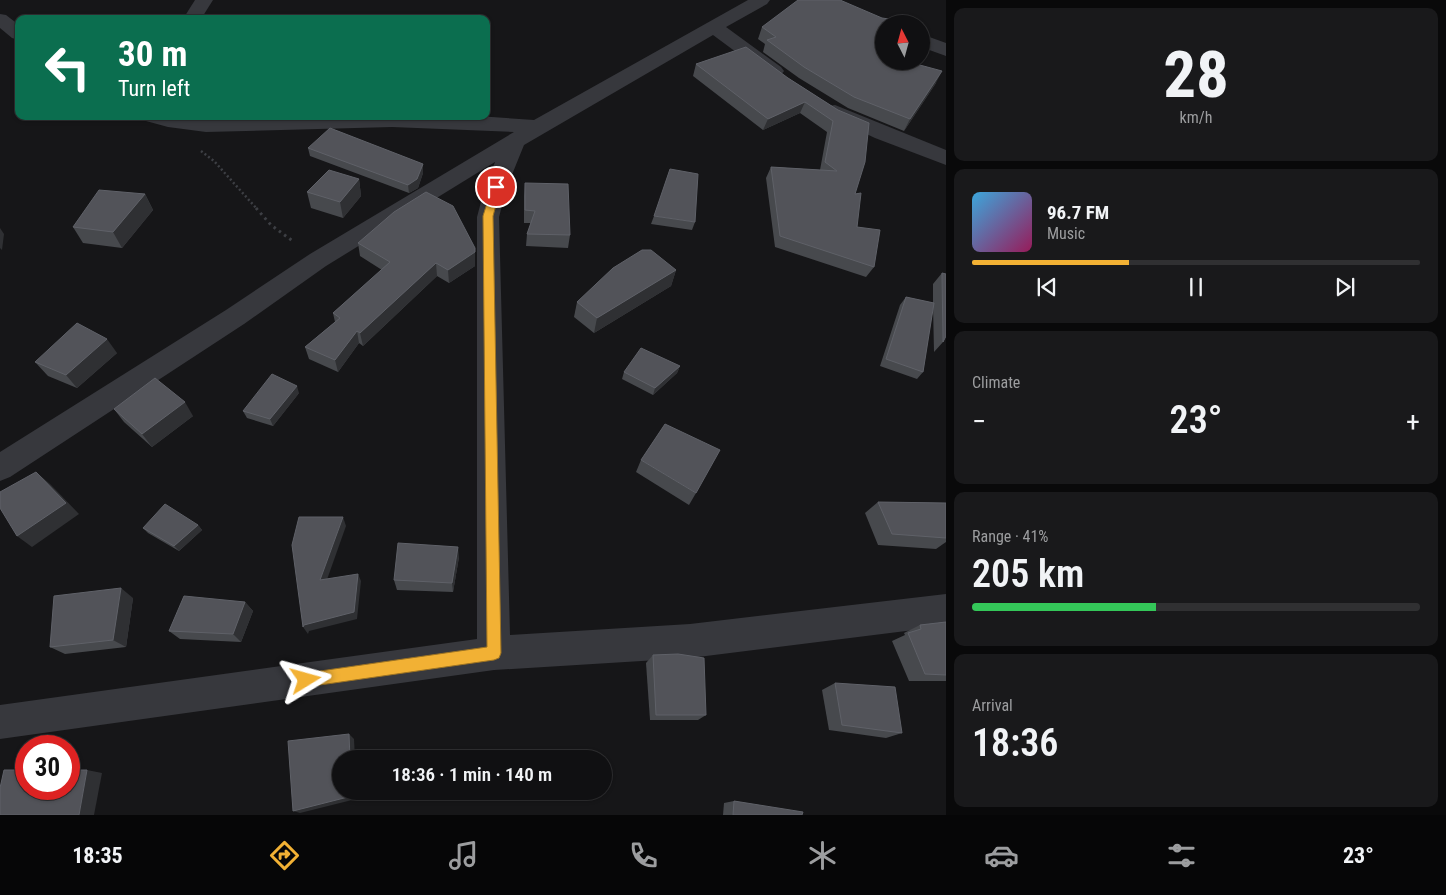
<!DOCTYPE html>
<meta charset="utf-8">
<style>
:root{--surface:#101012;--page:#19191b;--text:#f1f3f6;--muted:#9c9d9f;--line:#303032;--accent:#f2b134}
body{margin:0;font-family:"Roboto Condensed",sans-serif;background:var(--page);color:var(--text);height:100vh;display:flex;flex-direction:column;font-size:19px;white-space:nowrap}
*{box-sizing:border-box;margin:0}
p{font-size:16px;color:var(--muted)}
.icon{flex:none;width:28px;height:28px;fill:none;stroke:currentColor;stroke-width:2;stroke-linecap:round;stroke-linejoin:round}
.map{position:relative;flex:1;overflow:hidden}
.panel{display:flex;flex-direction:column;gap:8px;padding:8px;background:#09090a;width:500px}
.panel>*{flex:none}
.top-card{position:absolute;left:15px;top:15px;width:475px;height:105px;border-radius:10px;box-shadow:0 1px 4px #0004,0 0 0 1px var(--line);background:#0b6e4f;color:#fff;overflow:hidden}
.needle{width:32px;rotate:354deg}
.controls{position:absolute;left:875px;top:15px;display:grid;gap:10px}
.controls a{display:grid;place-items:center;width:55px;height:55px;border-radius:50%;background:var(--surface);box-shadow:0 1px 4px #0004,0 0 0 1px var(--line);font-size:25px}
.speed{position:absolute;left:15px;top:735px;display:flex;gap:10px;font-size:25px;font-weight:700;text-align:center}
.speed>*{display:grid;place-content:center;width:65px;height:65px;border-radius:50%;background:var(--surface);box-shadow:0 1px 4px #0004,0 0 0 1px var(--line);line-height:1}
.speed .limit{border:8px solid #d22;background:#fff;color:#111}
.pin{position:absolute;display:grid;place-items:center;width:42px;height:42px;color:#fff;margin:-21px;border:2px solid #fff;border-radius:50%;box-shadow:0 1px 5px #0007}
.me{position:absolute;width:55px;margin:-28px;rotate:82deg;stroke-linejoin:round;filter:drop-shadow(0 0 4px #0008)}
.turn{display:flex;align-items:center;gap:18px;height:105px;padding:0 20px;font-size:22px}
.turn .icon{width:65px;height:65px;stroke-width:2.5}
.turn b{display:block;font-size:35px;line-height:42px}
.big{font-size:38px;font-weight:600;line-height:1.1}
.panel .tile{flex:1;display:flex;flex-direction:column;justify-content:center;gap:8px;min-width:0;padding:0 18px;border-radius:10px;background:var(--page)}
.panel .dial{align-items:center;gap:0}
.dial b{font-size:65px;line-height:1}
.song{display:flex;align-items:center;gap:15px}
.cover{width:60px;height:60px;border-radius:8px;background:linear-gradient(135deg,hsl(200 70% 55%),hsl(330 70% 35%))}
.played{height:5px;border-radius:2px;background:linear-gradient(90deg,var(--accent) 35%,var(--line) 35%)}
.keys{display:flex;justify-content:space-around;direction:ltr}
.heat{display:flex;justify-content:space-between;align-items:center;font-size:28px;direction:ltr}
.charge{height:8px;border-radius:4px;background:linear-gradient(90deg,#34c759 41%,var(--line) 0)}
.trip{position:absolute;left:332px;top:750px;width:280px;height:50px;border-radius:25px;background:var(--surface);box-shadow:0 1px 4px #0004,0 0 0 1px var(--line);font-weight:600;line-height:50px;text-align:center}
.tab-bar{display:flex;height:80px;justify-content:space-around;align-items:center;background:#060607;color:var(--muted)}
.tab-bar .icon{width:35px;height:35px}
.tab-bar .current{color:var(--accent)}
.tab-bar b{font-size:22px;color:var(--text)}
main{display:flex;flex:1;min-height:0}
.map>svg:first-child{display:block}
.lines{fill:none;stroke-linecap:round;stroke-linejoin:round}
.path-far1{stroke:#3d3f44;stroke-width:2.5;stroke-dasharray:2 2.5;stroke-linecap:butt}
.path{stroke:#3d3f44;stroke-width:3;stroke-dasharray:2.5 4;stroke-linecap:butt}
.minor{fill:#37383d;fill-rule:evenodd}
.wall{fill:#47494d}
.shaded-wall{fill:#2f3033}
.building{fill:#525359;stroke:#5f6168}
.route{fill:#f2b134;stroke:#9d7322}
</style>
<main>
<div class="map">
<svg width="946" height="815" viewBox="0 0 946 815">
<rect width="100%" height="100%" fill="#161618"/>
<g class="lines">
<!-- path-far1 -->
<path class="path-far1" d="M 201,151 L 214,161 L 257,209"/>
<!-- path -->
<path class="path" d="M 256,208 L 271,225 L 294,242"/>
<!-- minor -->
<g class="minor">
<path d="M 195,0 L 213,0 L 201,19 L 183,19 Z"/>
<path d="M 748,0 L 770,0 L 767,4 L 726,27 L 781,67 L 784,71 L 781,75 L 774,77 L 767,75 L 713,35 L 524,145 L 507,187 L 499,217 L 510,635 L 690,624 L 946,594 L 946,626 L 690,658 L 494,670 L 0,739 L 0,705 L 477,639 L 477,217 L 485,187 L 495,162 L 326,266 L 244,324 L 10,477 L 0,481 L 0,452 L 226,310 L 310,254 L 514,132 L 392,127 L 206,132 L 168,127 L 146,121 L 143,116 L 227,118 L 278,116 L 477,116 L 534,120 Z"/>
<path d="M 0,14 L 6,15 L 19,25 L 19,40 L 12,38 L 0,28 Z"/>
<path d="M 921,34 L 946,43 L 946,56 L 921,47 Z"/>
<path d="M 835,105 L 946,150 L 946,165 L 875,138 L 828,116 L 825,111 L 828,106 Z"/>
</g>
</g>
<!-- wall -->
<g class="wall">
<path d="M 762,27 L 884,61 L 936,83 L 904,131 L 848,108 L 799,78 L 763,52 L 765,44 L 758,39 Z"/>
<path d="M 696,64 L 788,78 L 838,110 L 855,194 L 857,227 L 874,267 L 866,277 L 775,247 L 766,178 L 771,167 L 820,170 L 827,132 L 800,113 L 763,130 L 693,76 Z"/>
<path d="M 308,148 L 423,173 L 418,188 L 409,193 L 310,156 Z"/>
<path d="M 359,179 L 361,196 L 343,218 L 311,208 L 307,192 Z"/>
<path d="M 525,183 L 570,235 L 568,248 L 526,246 L 527,234 L 531,223 L 524,223 L 524,196 Z"/>
<path d="M 145,194 L 153,210 L 122,248 L 83,243 L 73,227 Z"/>
<path d="M 654,216 L 695,222 L 692,230 L 651,224 Z"/>
<path d="M 358,243 L 475,266 L 449,283 L 437,276 L 363,346 L 359,343 L 338,372 L 309,359 L 305,347 L 335,322 L 333,313 L 382,270 L 360,256 Z"/>
<path d="M 676,270 L 671,286 L 594,333 L 574,317 L 577,302 Z"/>
<path d="M 942,273 L 943,342 L 934,352 L 933,305 L 923,372 L 917,379 L 880,366 L 900,305 L 906,297 L 933,303 L 933,284 Z"/>
<path d="M 117,353 L 77,388 L 48,376 L 35,362 Z"/>
<path d="M 680,366 L 677,373 L 653,395 L 622,379 L 624,372 Z"/>
<path d="M 299,393 L 273,426 L 247,418 L 243,411 Z"/>
<path d="M 114,409 L 193,416 L 152,447 L 124,422 Z"/>
<path d="M 641,460 L 696,493 L 689,505 L 636,472 Z"/>
<path d="M 878,502 L 946,503 L 946,542 L 936,549 L 878,545 L 865,513 Z"/>
<path d="M 198,525 L 202,530 L 179,551 L 148,533 L 143,528 Z"/>
<path d="M 459,557 L 453,592 L 397,590 L 394,580 Z"/>
<path d="M 133,598 L 126,647 L 65,654 L 50,647 Z"/>
<path d="M 245,602 L 253,611 L 241,642 L 180,639 L 169,631 Z"/>
<path d="M 946,622 L 946,681 L 909,681 L 892,641 L 905,635 L 904,633 L 920,625 Z"/>
<path d="M 653,655 L 706,715 L 698,720 L 650,720 L 646,663 Z"/>
<path d="M 835,683 L 902,733 L 886,738 L 829,730 L 822,690 Z"/>
<path d="M 734,801 L 802,815 L 723,815 L 724,803 Z"/>
</g>
<!-- shaded-wall -->
<g class="shaded-wall">
<path d="M 942,71 L 936,83 L 904,131 L 910,119 Z"/>
<path d="M 805,102 L 800,113 L 763,130 L 768,119 Z"/>
<path d="M 423,164 L 423,173 L 418,188 L 409,193 L 408,185 Z"/>
<path d="M 359,179 L 361,196 L 343,218 L 340,202 Z"/>
<path d="M 145,194 L 153,210 L 122,248 L 113,232 Z"/>
<path d="M 0,228 L 4,234 L 2,250 L 0,248 Z"/>
<path d="M 475,252 L 475,266 L 449,283 L 448,270 Z"/>
<path d="M 436,263 L 437,276 L 363,346 L 360,333 Z"/>
<path d="M 676,270 L 671,286 L 594,333 L 597,318 Z"/>
<path d="M 357,331 L 359,343 L 338,372 L 335,360 Z"/>
<path d="M 107,339 L 117,353 L 77,388 L 66,375 Z"/>
<path d="M 680,366 L 677,373 L 653,395 L 655,388 Z"/>
<path d="M 297,386 L 299,393 L 273,426 L 270,419 Z"/>
<path d="M 185,402 L 193,416 L 152,447 L 142,434 Z"/>
<path d="M 36,472 L 50,484 L 79,514 L 32,547 L 17,536 Z"/>
<path d="M 343,517 L 346,526 L 324,588 L 320,580 Z"/>
<path d="M 198,525 L 202,530 L 179,551 L 174,546 Z"/>
<path d="M 458,547 L 459,557 L 453,592 L 452,583 Z"/>
<path d="M 358,574 L 361,581 L 357,619 L 309,631 L 308,634 L 303,627 L 304,625 Z"/>
<path d="M 121,588 L 133,598 L 126,647 L 113,640 Z"/>
<path d="M 245,602 L 253,611 L 241,642 L 233,634 Z"/>
<path d="M 349,734 L 354,739 L 355,759 L 350,759 Z"/>
<path d="M 87,770 L 102,773 L 94,815 L 79,815 Z"/>
<path d="M 351,791 L 356,791 L 356,799 L 300,813 L 293,811 Z"/>
</g>
<!-- building -->
<g class="building">
<path d="M 798,0 L 840,0 L 882,18 L 889,19 L 892,18 L 907,24 L 884,24 L 884,61 L 905,61 L 942,71 L 910,119 L 854,97 L 804,67 L 767,40 L 776,37 L 762,27 Z"/>
<path d="M 746,47 L 788,78 L 838,110 L 869,123 L 865,162 L 855,194 L 861,193 L 857,227 L 880,230 L 874,267 L 780,236 L 771,167 L 837,171 L 825,162 L 833,121 L 805,102 L 768,119 L 696,64 Z"/>
<path d="M 330,128 L 423,164 L 417,179 L 408,185 L 308,148 Z"/>
<path d="M 670,169 L 698,174 L 695,222 L 654,216 Z"/>
<path d="M 329,170 L 359,179 L 340,202 L 307,192 Z"/>
<path d="M 525,183 L 568,184 L 570,235 L 527,234 L 535,211 L 525,210 Z"/>
<path d="M 99,190 L 145,194 L 113,232 L 73,227 Z"/>
<path d="M 426,192 L 453,206 L 475,248 L 475,252 L 448,270 L 436,263 L 360,333 L 357,331 L 335,360 L 305,347 L 340,318 L 333,313 L 390,262 L 358,243 L 394,212 Z"/>
<path d="M 642,250 L 651,250 L 676,270 L 597,318 L 577,302 L 613,268 Z"/>
<path d="M 942,273 L 946,274 L 946,336 L 943,342 Z"/>
<path d="M 906,297 L 934,303 L 923,372 L 886,359 Z"/>
<path d="M 77,323 L 107,339 L 66,375 L 35,362 Z"/>
<path d="M 641,348 L 680,366 L 655,388 L 624,372 Z"/>
<path d="M 272,374 L 297,386 L 270,419 L 243,411 Z"/>
<path d="M 155,378 L 185,402 L 142,434 L 114,409 Z"/>
<path d="M 665,424 L 720,450 L 696,493 L 641,460 Z"/>
<path d="M 36,472 L 66,503 L 17,536 L 0,508 L 0,492 Z"/>
<path d="M 878,502 L 946,503 L 946,538 L 892,534 Z"/>
<path d="M 165,504 L 198,525 L 174,546 L 143,528 Z"/>
<path d="M 299,517 L 343,517 L 320,580 L 358,574 L 354,612 L 304,625 L 303,627 L 292,545 Z"/>
<path d="M 398,543 L 458,547 L 452,583 L 394,580 Z"/>
<path d="M 121,588 L 113,640 L 50,647 L 54,596 Z"/>
<path d="M 184,596 L 245,602 L 233,634 L 169,631 Z"/>
<path d="M 946,622 L 946,675 L 925,674 L 908,633 L 921,629 L 920,625 Z"/>
<path d="M 678,654 L 704,658 L 706,715 L 656,715 L 653,655 Z"/>
<path d="M 835,683 L 895,687 L 902,733 L 842,725 Z"/>
<path d="M 349,734 L 350,759 L 341,759 L 341,791 L 351,791 L 352,796 L 293,811 L 288,741 Z"/>
<path d="M 4,770 L 26,770 L 26,789 L 69,789 L 69,770 L 87,770 L 79,815 L 0,815 L 0,788 Z"/>
<path d="M 734,801 L 803,812 L 802,815 L 733,815 Z"/>
</g>
<!-- route -->
<path class="route" d="M 496,184 L 501,187 L 493,216 L 501,653 L 499,658 L 494,660 L 306,687 L 301,685 L 299,680 L 301,675 L 306,673 L 487,647 L 483,216 L 492,187 Z"/>
</svg>
<div class="controls">
<a><svg class="needle" viewBox="-14 -14 28 28"><path d="M0-13l5 13h-10z" fill="#e53935"/><path d="M0 13l5-13h-10z" fill="#9c9d9f"/></svg></a>
</div>
<div class="speed"><div class="limit">30</div></div>
<div class="pin" style="left:496px;top:187px;background:#d93025"><svg class="icon" aria-label="arrive" viewBox="0 0 24 24"><path d="M6 21V4h12l-3 4 3 4H6"/></svg></div>
<svg class="me" style="left:306px;top:680px" viewBox="-20 -20 40 40"><path d="M0-17L14 15 0 8-14 15z" fill="#f2b134" stroke="#fff" stroke-width="4"/></svg>
<div class="trip">18:36 · 1 min · 140 m</div>
<div class="top-card">
<div class="turn"><svg class="icon" aria-label="left" viewBox="0 0 24 24"><path d="M17 20v-9H6M10 6l-5 5 5 5"/></svg><div><b>30 m</b>Turn left</div></div>
</div>
</div>
<section class="panel">
<div class="tile dial"><b>28</b><p>km/h</p></div>
<div class="tile">
<div class="song"><i class="cover"></i><div><b>96.7 FM</b><p>Music</p></div></div>
<div class="played"></div>
<div class="keys"><svg class="icon" aria-label="previous" viewBox="0 0 24 24"><path d="M18 5L8 12l10 7zM5 5v14"/></svg><svg class="icon" aria-label="pause" viewBox="0 0 24 24"><path d="M8 5v14M16 5v14"/></svg><svg class="icon" aria-label="next" viewBox="0 0 24 24"><path d="M6 5l10 7-10 7zM19 5v14"/></svg></div>
</div>
<div class="tile"><p>Climate</p>
<div class="heat"><a>−</a><b class="big">23°</b><a>+</a></div>
</div>
<div class="tile"><p>Range · 41%</p><b class="big">205 km</b><div class="charge"></div></div>
<div class="tile"><p>Arrival</p><b class="big">18:36</b></div>
</section>
</main>
<nav class="tab-bar">
<b>18:35</b>
<svg class="icon current" aria-label="directions" viewBox="0 0 24 24"><path d="M12 3l9 9-9 9-9-9zM9 14v-3h6M13 9l2 2-2 2"/></svg>
<svg class="icon" aria-label="music" viewBox="0 0 24 24"><path d="M9 18V5l10-2v13"/><circle cx="6" cy="18" r="3"/><circle cx="16" cy="16" r="3"/></svg>
<svg class="icon" aria-label="phone" viewBox="0 0 24 24"><path d="M5 4h4l2 5-3 2q2 4 5 5l2-3 5 2v4C11 20 4 13 5 4z"/></svg>
<svg class="icon" aria-label="climate" viewBox="0 0 24 24"><path d="M12 3v18M4 7l16 10M4 17L20 7"/></svg>
<svg class="icon" aria-label="car" viewBox="0 0 24 24"><path d="M5 17H2v-5l4-1 3-4h7l3 4 3 1v5h-3M9 17h6M6 11h13"/><circle cx="7" cy="17" r="2"/><circle cx="17" cy="17" r="2"/></svg>
<svg class="icon" aria-label="filters" viewBox="0 0 24 24"><path d="M4 7h16M4 17h16"/><circle cx="9" cy="7" r="2"/><circle cx="15" cy="17" r="2"/></svg>
<b>23°</b>
</nav>
